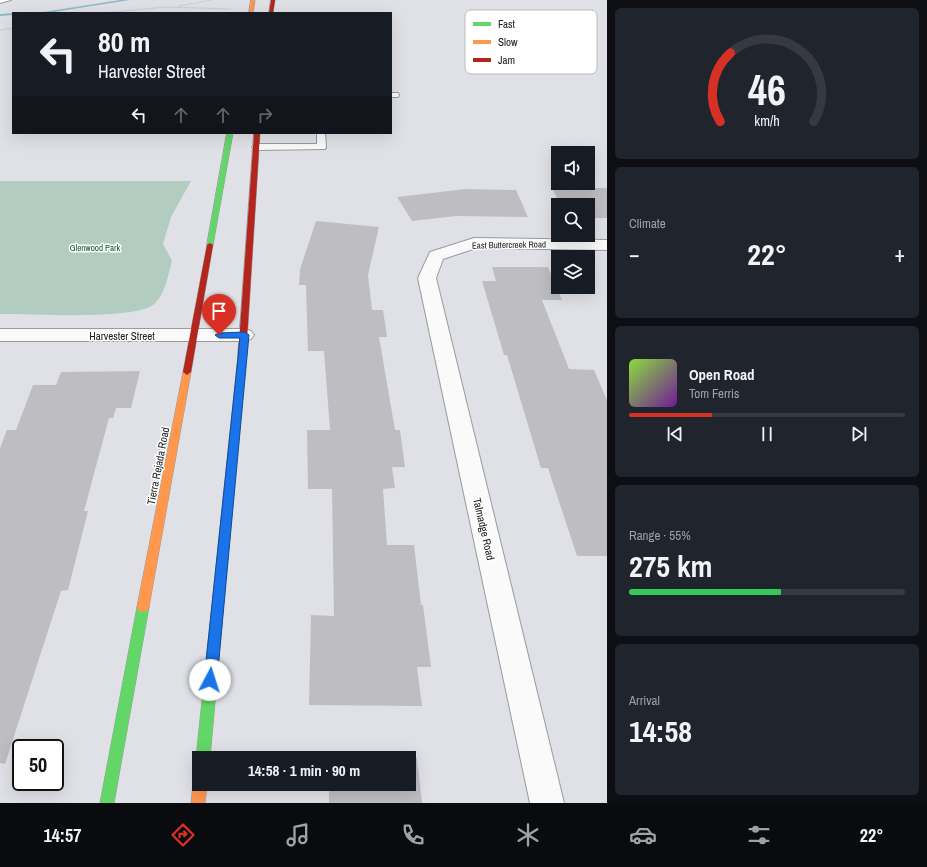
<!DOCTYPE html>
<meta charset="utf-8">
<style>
:root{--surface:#171b24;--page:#20242c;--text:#f1f3f6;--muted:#9ea1a6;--line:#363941;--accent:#d93025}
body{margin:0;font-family:"Archivo Narrow",sans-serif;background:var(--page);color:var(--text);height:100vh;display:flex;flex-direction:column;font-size:15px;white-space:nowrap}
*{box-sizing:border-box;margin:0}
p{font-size:13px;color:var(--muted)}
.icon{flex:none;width:22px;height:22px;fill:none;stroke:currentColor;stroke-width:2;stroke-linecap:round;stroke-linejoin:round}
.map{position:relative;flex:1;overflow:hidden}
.drawer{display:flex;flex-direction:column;gap:8px;padding:8px;background:#0d0f14;width:320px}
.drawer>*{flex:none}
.banner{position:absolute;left:12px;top:12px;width:380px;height:122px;border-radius:0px;box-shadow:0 4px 16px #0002;background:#171b24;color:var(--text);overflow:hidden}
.controls{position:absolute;left:551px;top:146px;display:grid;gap:8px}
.controls a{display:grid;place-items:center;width:44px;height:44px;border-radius:0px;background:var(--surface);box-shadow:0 4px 16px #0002;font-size:20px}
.speed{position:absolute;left:12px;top:739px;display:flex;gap:8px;font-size:20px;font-weight:700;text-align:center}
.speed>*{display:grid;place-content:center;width:52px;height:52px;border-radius:50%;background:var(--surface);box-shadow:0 4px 16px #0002;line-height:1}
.speed .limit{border:2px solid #111;border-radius:6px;background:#fff;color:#111}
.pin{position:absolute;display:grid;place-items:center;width:34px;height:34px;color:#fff;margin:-41px -17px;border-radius:50% 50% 50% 0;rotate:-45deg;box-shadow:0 0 4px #0007}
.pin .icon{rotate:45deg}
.me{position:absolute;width:44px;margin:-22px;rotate:5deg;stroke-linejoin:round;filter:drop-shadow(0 0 3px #0008)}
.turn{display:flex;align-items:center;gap:14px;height:84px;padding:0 20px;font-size:18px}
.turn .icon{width:52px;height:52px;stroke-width:2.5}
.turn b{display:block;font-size:28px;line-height:34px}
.lanes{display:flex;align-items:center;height:38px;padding:0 20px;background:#0003;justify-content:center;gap:20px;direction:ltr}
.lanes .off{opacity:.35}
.big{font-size:30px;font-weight:700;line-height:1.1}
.drawer .card{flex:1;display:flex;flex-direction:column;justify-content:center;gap:6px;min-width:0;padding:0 14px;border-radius:6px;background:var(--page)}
.drawer .dial{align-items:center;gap:0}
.dial svg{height:104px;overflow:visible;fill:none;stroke:var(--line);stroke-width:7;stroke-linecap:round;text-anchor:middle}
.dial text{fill:var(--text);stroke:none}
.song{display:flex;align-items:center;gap:12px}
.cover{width:48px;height:48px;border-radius:6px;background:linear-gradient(135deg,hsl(90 70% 55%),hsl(280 70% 35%))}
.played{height:4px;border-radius:2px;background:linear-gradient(90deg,var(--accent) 30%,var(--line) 30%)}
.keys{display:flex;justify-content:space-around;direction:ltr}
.heat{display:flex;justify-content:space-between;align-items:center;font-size:22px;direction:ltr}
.charge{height:6px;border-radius:3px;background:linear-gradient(90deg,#34c759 55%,var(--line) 0)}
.trip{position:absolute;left:192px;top:751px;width:224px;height:40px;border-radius:0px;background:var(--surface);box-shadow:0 4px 16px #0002;font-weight:700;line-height:40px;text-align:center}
.tab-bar{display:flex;height:64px;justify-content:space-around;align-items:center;background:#090b0e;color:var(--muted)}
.tab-bar .icon{width:28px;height:28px}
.tab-bar .current{color:var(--accent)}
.tab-bar b{font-size:18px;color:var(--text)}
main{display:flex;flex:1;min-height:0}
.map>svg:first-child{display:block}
.green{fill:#b2cdc0}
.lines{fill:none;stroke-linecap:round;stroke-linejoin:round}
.stream{fill:#88bec7;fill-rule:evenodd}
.building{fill:#bebec2}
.lane-casing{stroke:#989a9d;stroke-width:2}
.street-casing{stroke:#989a9d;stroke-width:2}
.fast-casing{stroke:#989a9d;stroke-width:1}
.slow-casing{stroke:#989a9d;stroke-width:1}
.jam-casing{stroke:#989a9d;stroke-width:1}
.path{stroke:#c2c2c4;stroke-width:1;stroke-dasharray:1.5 1;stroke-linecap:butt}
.lane{fill:#fafafb;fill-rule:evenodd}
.street{fill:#fafafb;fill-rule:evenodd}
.fast{fill:#63d668;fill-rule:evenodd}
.slow{fill:#ff974d;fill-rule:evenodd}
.jam{fill:#b3261e;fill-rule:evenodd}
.route{fill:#1a73e8;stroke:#114b97}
.labels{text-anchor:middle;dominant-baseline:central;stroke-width:3;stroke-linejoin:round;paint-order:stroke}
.far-street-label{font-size:9px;fill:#202024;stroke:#fff}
.far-park-label{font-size:9px;fill:#0d5738;stroke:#fff}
.street-label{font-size:11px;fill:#202024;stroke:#fff}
.key{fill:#fff;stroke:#bcbcbd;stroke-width:1}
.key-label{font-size:11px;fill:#202024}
</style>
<main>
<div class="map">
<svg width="607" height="803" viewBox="0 0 607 803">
<rect width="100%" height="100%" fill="#e0e1e6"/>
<!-- green -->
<path class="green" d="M 0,181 L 191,181 L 171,217 L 163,244 L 172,261 C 168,275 165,296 153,305 C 133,320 29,314 0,314 Z"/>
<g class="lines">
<!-- stream -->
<g class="stream">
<path d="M 120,0 L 130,0 L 47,13 L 37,13 Z"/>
<path d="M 13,13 L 13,15 L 0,16 L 0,14 Z"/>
</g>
</g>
<!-- building -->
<g class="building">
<path d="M 551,187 L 607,188 L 607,218 L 588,218 L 588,205 L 561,205 Z"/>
<path d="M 466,189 L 516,190 L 528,217 L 456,216 L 412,221 L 397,197 Z"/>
<path d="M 316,221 L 379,227 L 368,275 L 372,310 L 383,310 L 387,337 L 379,337 L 395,430 L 400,430 L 405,467 L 392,467 L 395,488 L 383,489 L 387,545 L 414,545 L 421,605 L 423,605 L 431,667 L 417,667 L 422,706 L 309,705 L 311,615 L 334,616 L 332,489 L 308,489 L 307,430 L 330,430 L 324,351 L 308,351 L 306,285 L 299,285 L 300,269 Z"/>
<path d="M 492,267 L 548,267 L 562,300 L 542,300 L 569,369 L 594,370 L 607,400 L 607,556 L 577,556 L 548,468 L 541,468 L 507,355 L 504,355 L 482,281 L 496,281 Z"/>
<path d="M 140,371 L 131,408 L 116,408 L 113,418 L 109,418 L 84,511 L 88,511 L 68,590 L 61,591 L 5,764 L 0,763 L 0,448 L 7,430 L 16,430 L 33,385 L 56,385 L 61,372 Z"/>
<path d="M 329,757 L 417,758 L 422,803 L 329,803 L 329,784 L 409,784 L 409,758 Z"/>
</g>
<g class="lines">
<defs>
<g id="lane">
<path d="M 0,0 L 11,0 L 0,3 Z"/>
<path d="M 391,93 L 398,93 L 399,95 L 398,97 L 391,97 Z"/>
<path d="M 317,133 L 325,133 L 326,147 L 325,149 L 256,150 L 252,147 L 256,144 L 317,144 Z"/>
</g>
<g id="street">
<path d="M 474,238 L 607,240 L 607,250 L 476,248 L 443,259 L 436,278 L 564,803 L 530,803 L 418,278 L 430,252 Z"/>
<path d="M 0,329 L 244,329 L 251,331 L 254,335 L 251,339 L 244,341 L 0,341 Z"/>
</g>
<g id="fast">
<path d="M 227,133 L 233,133 L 213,245 L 210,247 L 207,245 Z"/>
<path d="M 242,353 L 246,356 L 210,758 L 199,758 L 199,763 L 196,758 L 238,356 Z"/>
<path d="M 143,602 L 147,603 L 149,607 L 114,803 L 100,803 L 137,607 L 139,603 Z"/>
</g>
<g id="slow">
<path d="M 251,0 L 255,0 L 253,13 L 249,13 Z"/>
<path d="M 187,369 L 191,372 L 149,607 L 147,611 L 143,612 L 139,611 L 137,607 L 183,372 Z"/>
<path d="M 199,777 L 199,784 L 207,784 L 205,803 L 191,803 L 193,784 L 195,779 Z"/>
</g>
<g id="jam">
<path d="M 271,0 L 275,0 L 273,13 L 269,13 Z"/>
<path d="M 254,133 L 260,133 L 246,356 L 242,359 L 238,356 Z"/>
<path d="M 210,243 L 213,245 L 191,372 L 187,375 L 183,372 L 207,245 Z"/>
</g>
</defs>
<!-- lane casing -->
<use href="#lane" class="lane-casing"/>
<!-- street casing -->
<use href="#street" class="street-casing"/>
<!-- fast casing -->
<use href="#fast" class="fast-casing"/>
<!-- slow casing -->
<use href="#slow" class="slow-casing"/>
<!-- jam casing -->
<use href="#jam" class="jam-casing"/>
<!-- path -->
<g class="path">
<path d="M 178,6 L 212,0"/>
<path d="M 102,13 L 166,7 L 231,9"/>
<path d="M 0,30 L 13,28"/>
</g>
<!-- lane -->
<use href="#lane" class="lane"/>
<!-- street -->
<use href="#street" class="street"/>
<!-- fast -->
<use href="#fast" class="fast"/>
<!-- slow -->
<use href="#slow" class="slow"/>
<!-- jam -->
<use href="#jam" class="jam"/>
</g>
<!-- route -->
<path class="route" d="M 244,332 L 249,335 L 217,680 L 215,684 L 210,686 L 206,684 L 204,680 L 240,338 L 219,338 L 215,335 L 219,333 Z"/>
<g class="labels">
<!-- far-street labels -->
<g class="far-street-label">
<text transform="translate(509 245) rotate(-1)">East Buttercreek Road</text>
</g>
<!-- far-park labels -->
<g class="far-park-label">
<text x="95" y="248">Glenwood Park</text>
</g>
<!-- street labels -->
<g class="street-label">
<text x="122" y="336">Harvester Street</text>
<text transform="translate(158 466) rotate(-79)">Tierra Rejada Road</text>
<text transform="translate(484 529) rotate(77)">Talmadge Road</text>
</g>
</g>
<!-- legend -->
<rect x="465" y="10" width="132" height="64" rx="6" class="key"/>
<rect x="473" y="22" width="18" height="4" fill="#63d668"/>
<rect x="473" y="40" width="18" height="4" fill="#ff974d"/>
<rect x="473" y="58" width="18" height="4" fill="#b3261e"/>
<g class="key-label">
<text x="498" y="28">Fast</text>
<text x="498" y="46">Slow</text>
<text x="498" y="64">Jam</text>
</g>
</svg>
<div class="controls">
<a><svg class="icon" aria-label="sound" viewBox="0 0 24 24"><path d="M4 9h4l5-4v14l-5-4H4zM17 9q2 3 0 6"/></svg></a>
<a><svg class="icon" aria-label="search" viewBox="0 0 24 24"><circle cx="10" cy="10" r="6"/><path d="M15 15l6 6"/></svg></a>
<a><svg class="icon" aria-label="layers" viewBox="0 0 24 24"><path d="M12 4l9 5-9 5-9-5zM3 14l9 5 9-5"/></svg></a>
</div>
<div class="speed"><div class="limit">50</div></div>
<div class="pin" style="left:219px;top:335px;background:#d93025"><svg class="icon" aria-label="arrive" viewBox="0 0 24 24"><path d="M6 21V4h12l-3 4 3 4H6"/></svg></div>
<svg class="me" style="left:210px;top:680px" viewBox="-20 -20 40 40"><circle r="19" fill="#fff"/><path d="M0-13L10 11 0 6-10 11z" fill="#1a73e8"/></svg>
<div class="trip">14:58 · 1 min · 90 m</div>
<div class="banner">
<div class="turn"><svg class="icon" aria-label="left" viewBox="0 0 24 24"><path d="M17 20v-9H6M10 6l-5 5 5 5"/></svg><div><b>80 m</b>Harvester Street</div></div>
<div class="lanes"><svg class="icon" aria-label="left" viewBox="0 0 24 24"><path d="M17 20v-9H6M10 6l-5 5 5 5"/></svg><svg class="icon off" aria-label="ahead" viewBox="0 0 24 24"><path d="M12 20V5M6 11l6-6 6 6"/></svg><svg class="icon off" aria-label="ahead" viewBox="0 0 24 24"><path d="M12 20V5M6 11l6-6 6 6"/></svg><svg class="icon off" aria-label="right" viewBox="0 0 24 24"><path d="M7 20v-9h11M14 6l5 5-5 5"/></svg></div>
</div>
</div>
<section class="drawer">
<div class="card dial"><svg viewBox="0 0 100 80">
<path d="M14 69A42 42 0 1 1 86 69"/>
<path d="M14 69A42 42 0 0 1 22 16" stroke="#d93025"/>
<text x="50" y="56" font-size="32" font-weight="700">46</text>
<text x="50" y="72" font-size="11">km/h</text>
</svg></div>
<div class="card"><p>Climate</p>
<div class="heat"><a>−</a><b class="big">22°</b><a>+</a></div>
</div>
<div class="card">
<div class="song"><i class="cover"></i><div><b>Open Road</b><p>Tom Ferris</p></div></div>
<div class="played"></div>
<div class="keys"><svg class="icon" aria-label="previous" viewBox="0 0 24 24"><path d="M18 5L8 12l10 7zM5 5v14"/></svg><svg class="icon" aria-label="pause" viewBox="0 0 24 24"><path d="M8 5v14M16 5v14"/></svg><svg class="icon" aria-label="next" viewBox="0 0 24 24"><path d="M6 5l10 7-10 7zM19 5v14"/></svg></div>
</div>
<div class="card"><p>Range · 55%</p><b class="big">275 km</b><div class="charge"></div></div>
<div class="card"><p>Arrival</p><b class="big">14:58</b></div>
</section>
</main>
<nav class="tab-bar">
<b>14:57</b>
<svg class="icon current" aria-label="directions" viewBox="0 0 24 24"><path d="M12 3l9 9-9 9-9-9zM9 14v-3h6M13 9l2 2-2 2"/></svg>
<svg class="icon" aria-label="music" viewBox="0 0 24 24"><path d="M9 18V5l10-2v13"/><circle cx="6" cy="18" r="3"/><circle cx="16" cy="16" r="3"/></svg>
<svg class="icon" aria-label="phone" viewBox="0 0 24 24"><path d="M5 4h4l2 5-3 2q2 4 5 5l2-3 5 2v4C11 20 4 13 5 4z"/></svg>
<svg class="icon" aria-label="climate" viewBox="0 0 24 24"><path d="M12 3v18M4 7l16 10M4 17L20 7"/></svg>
<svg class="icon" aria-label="car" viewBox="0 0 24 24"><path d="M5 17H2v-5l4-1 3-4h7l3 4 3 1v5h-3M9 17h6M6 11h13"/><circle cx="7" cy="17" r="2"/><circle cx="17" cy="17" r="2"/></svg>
<svg class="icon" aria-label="filters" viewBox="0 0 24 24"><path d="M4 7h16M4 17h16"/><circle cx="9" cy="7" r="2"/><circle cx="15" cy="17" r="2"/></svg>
<b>22°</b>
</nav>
